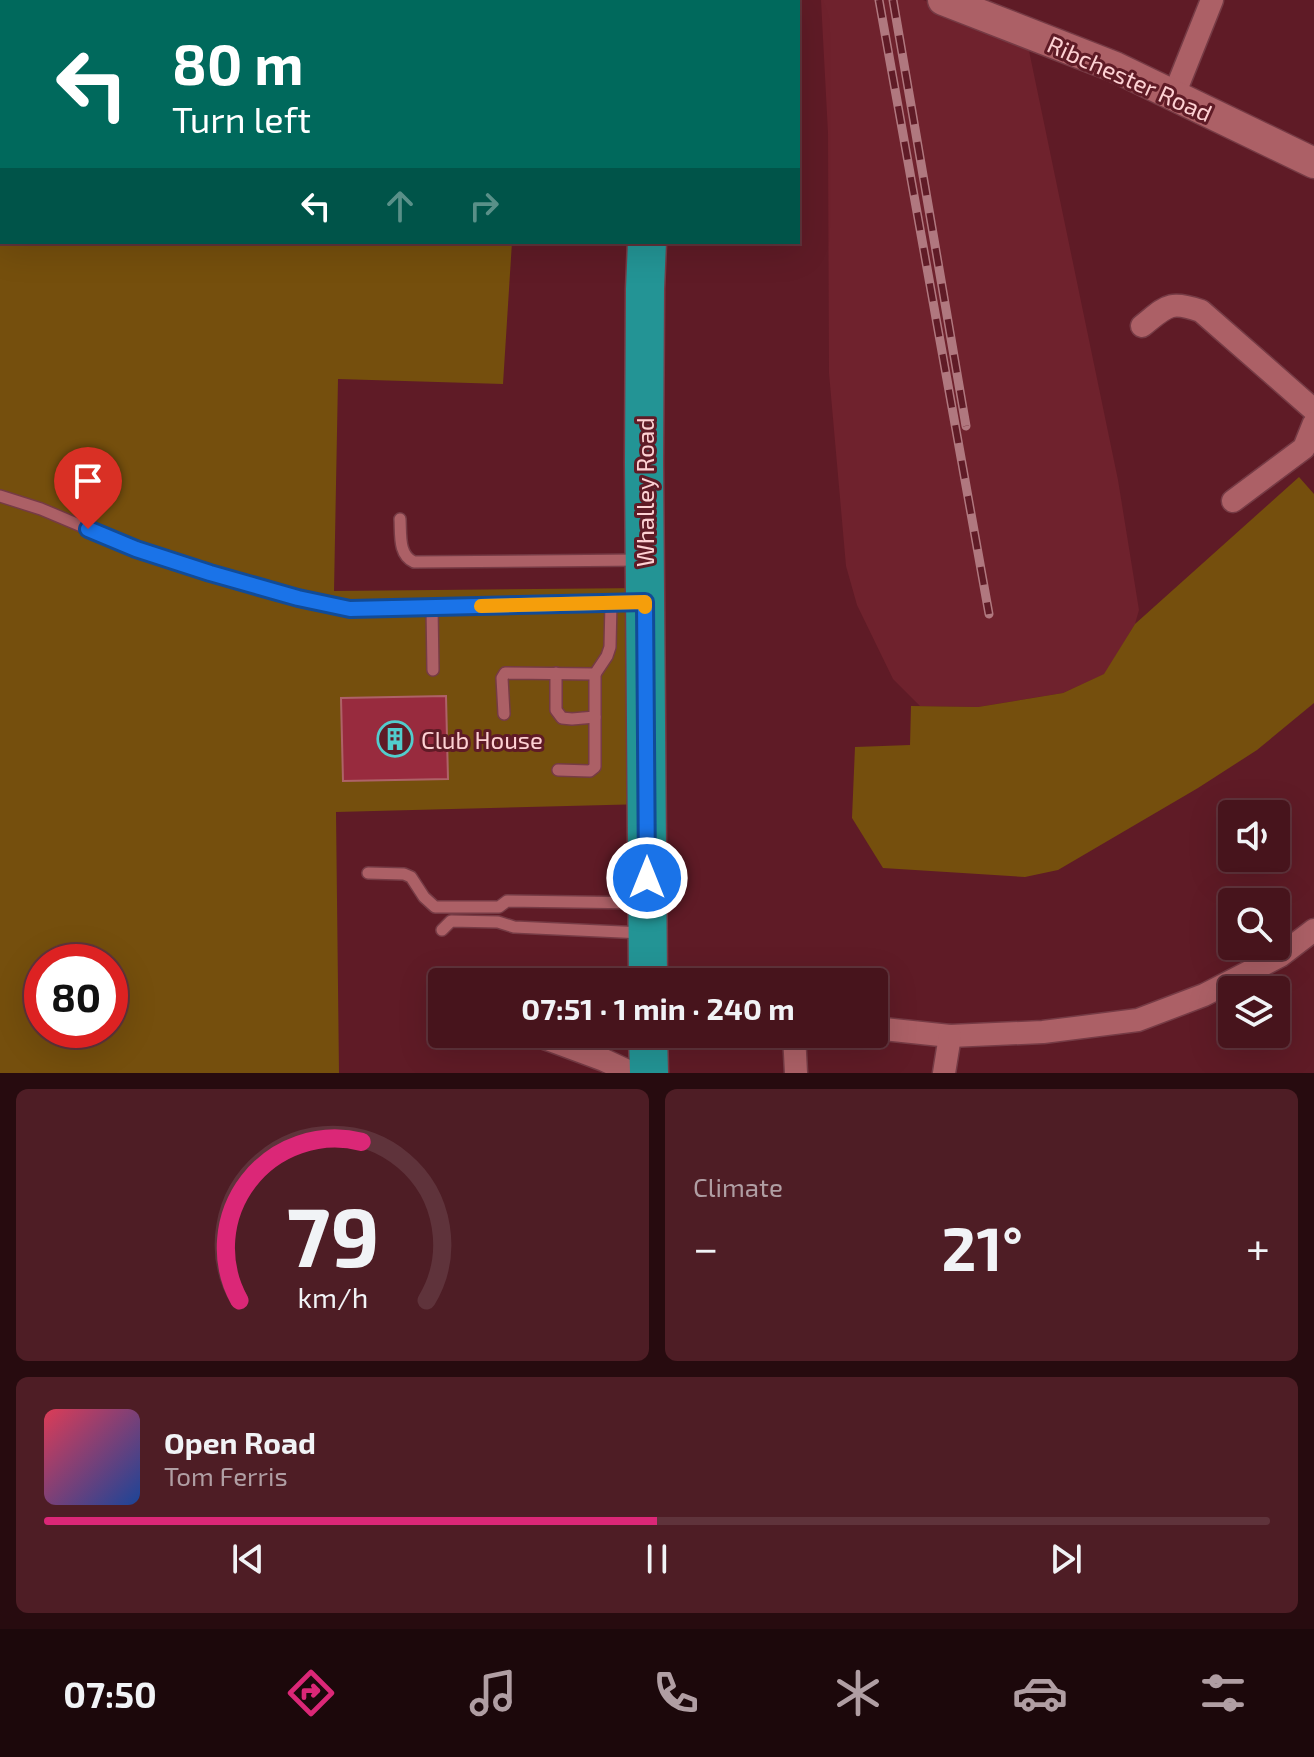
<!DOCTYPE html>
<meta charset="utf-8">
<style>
:root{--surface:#47141c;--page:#4e1d25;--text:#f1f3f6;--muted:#b09ea3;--line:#5f333b;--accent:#db2777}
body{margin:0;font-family:"Exo 2",sans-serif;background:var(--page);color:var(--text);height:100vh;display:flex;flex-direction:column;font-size:30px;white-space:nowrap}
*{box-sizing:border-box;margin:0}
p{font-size:26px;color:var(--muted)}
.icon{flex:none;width:44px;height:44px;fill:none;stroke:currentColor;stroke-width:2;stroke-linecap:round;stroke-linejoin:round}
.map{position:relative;height:1073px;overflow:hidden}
.side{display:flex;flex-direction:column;gap:16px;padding:16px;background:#270b0f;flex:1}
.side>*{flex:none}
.guide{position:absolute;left:0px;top:0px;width:800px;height:244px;box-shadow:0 8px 32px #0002,0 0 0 2px var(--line);background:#00695c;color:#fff;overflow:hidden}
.fabs{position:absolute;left:1218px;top:800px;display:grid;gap:16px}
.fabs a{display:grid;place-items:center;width:72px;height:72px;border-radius:8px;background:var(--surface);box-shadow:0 8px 32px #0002,0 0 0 2px var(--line);font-size:40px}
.speed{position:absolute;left:24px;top:944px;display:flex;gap:16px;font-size:40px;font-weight:700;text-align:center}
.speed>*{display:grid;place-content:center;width:104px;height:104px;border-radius:50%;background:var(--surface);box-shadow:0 8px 32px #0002,0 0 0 2px var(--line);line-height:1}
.speed .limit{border:12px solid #d22;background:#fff;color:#111}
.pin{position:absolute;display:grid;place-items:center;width:68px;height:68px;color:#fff;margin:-82px -34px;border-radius:50% 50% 50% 0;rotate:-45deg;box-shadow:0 0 8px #0007}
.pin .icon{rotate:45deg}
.me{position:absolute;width:88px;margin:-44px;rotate:0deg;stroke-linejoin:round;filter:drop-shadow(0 0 6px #0008)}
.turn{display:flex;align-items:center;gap:28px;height:168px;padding:0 40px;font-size:36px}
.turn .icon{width:104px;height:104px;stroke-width:2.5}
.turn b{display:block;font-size:56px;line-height:68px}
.lanes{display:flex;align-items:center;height:76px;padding:0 40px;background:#0003;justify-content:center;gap:40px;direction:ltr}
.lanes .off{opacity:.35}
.big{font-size:60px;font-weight:700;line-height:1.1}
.side .card{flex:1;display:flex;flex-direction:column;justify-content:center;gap:12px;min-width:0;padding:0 28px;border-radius:12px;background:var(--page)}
.side .dial{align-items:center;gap:0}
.dial svg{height:208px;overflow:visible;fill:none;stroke:var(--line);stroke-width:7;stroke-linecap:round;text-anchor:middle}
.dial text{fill:var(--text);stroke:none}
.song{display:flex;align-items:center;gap:24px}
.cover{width:96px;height:96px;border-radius:12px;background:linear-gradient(135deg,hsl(350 70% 55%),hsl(220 70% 35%))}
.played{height:8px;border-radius:4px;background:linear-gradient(90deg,var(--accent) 50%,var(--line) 50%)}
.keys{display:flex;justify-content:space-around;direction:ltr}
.heat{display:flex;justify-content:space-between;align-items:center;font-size:44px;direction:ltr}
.side .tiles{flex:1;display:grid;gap:16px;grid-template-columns:1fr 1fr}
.card:last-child{grid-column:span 2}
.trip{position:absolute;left:428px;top:968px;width:460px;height:80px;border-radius:8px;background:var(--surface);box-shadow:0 8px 32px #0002,0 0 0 2px var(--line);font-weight:700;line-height:80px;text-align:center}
.tab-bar{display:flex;height:128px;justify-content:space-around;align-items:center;background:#1c080b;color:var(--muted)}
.tab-bar .icon{width:56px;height:56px}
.tab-bar .active{color:var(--accent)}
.tab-bar b{font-size:36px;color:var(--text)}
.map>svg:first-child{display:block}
.built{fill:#6f222d}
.green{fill:#754f0d;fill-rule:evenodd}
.building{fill:#982b3e;stroke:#ae6268;stroke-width:2}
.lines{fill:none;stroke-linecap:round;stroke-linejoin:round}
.lane-casing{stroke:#763b45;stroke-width:14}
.street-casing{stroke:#763b45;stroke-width:25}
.secondary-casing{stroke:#763b45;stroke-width:33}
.highway-casing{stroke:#763b45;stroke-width:41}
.lane{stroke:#ac6066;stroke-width:11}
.street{stroke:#ac6066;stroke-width:22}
.secondary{stroke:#ac6066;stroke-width:30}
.highway{stroke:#239495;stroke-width:38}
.rail-casing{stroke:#b0787f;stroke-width:9}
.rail{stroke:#5f1b26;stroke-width:6;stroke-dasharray:18;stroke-linecap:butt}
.route-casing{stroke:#114b97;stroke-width:20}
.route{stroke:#1a73e8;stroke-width:14}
.slow{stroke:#f59e0b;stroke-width:14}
.labels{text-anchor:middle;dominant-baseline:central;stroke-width:6;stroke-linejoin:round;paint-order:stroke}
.street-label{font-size:24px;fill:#fdd1d3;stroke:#5f1b26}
.poi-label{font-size:24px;fill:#fdd1d3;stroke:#5f1b26;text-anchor:start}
</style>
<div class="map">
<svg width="1314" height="1073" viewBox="0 0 1314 1073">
<rect width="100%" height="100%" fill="#5f1b26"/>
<!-- built -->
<path class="built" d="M 821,0 L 923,0 L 1027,41 L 1118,480 L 1139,610 L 1135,624 L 1105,674 L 1063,693 L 978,707 L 920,706 L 893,679 L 857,605 L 846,566 L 829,373 L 828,133 Z"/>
<!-- green -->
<g class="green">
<path d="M 0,0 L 357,0 L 357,2 L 2,2 L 2,242 L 512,242 L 503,384 L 338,379 L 334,591 L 645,588 L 647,804 L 336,812 L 339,1073 L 0,1073 ZM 42,962 L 110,962 L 110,1030 L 42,1030 Z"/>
<path d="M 1299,477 L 1314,494 L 1314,703 L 1257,750 L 1198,788 L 1058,870 L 1025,877 L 883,868 L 852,818 L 855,747 L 910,745 L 911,706 L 978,707 L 1063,693 L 1104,674 L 1135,624 Z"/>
</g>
<!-- building -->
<path class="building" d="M 446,696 L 448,779 L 343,781 L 341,698 Z"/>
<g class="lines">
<defs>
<g id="lane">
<path d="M 0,496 L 41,509 L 136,549 L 298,598 L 350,609 L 641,602"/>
<path d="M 400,519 C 401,534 398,555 414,562 L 640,560"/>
<path d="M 432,607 L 433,670"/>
<path d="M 556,673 L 556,710 L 562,718 L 572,719 L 595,717"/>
<path d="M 504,714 L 502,678 L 505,673 L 595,674 L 607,656 L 610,647 L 611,603"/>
<path d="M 558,770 L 590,771 L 595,767 L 595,674"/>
<path d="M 368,873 L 404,874 L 411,877 L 424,897 L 435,907 L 499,907 L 507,901 L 643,903"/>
<path d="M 442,930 L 451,921 L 498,922 L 514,927 L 643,933"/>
</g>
<g id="street">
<path d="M 1174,95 L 1212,0"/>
<path d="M 1142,326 C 1167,306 1169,300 1201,311 L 1314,410"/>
<path d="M 1233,501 L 1304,448 L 1314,423"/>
<path d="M 874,1028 L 950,1036 L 1043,1032 L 1138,1020 L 1204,995 L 1280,956 L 1314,930"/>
<path d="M 794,1034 L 796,1073"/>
<path d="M 539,1036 L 604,1060 L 632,1073"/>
<path d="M 944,1073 L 950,1036"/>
</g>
<path id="secondary" d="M 943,0 L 1115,67 L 1314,163"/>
<g id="highway">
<path d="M 660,2 L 660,0"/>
<path d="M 647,242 L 645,289 L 644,462 L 648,982"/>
<path d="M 648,1034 L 649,1073"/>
</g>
</defs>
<!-- lane casing -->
<use href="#lane" class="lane-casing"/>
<!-- street casing -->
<use href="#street" class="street-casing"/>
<!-- secondary casing -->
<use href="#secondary" class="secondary-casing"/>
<!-- highway casing -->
<use href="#highway" class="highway-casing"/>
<!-- lane -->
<use href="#lane" class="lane"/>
<!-- street -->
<use href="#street" class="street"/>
<!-- secondary -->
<use href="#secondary" class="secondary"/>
<!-- highway -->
<use href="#highway" class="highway"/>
<defs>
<g id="rail">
<path d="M 879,0 L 989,614"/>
<path d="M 893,0 L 966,426"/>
</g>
</defs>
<!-- rail casing -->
<use href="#rail" class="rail-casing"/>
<!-- rail -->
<use href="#rail" class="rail"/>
</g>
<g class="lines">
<defs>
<path id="route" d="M 88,529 L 136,549 L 210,573 L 298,598 L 350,609 L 645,602 L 647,878"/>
</defs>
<!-- route casing -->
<use href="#route" class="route-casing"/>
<!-- route -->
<use href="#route" class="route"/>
<!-- slow -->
<path class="slow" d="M 481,606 L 645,602 L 645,607"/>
</g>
<!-- icons -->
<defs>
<symbol id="building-ring" viewBox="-11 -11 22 22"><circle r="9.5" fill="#5f1b26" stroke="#52cdcd" stroke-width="1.5"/><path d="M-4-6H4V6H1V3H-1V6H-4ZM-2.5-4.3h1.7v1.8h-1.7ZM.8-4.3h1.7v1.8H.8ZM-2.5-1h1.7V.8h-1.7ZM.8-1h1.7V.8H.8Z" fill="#52cdcd"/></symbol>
</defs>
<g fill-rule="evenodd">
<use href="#building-ring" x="375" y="719" width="40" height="40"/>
</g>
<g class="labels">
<!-- street labels -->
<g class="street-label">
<text transform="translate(1130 78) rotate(24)">Ribchester Road</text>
<text transform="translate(644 492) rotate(-90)">Whalley Road</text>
</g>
<!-- poi labels -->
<g class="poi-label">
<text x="421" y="739">Club House</text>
</g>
</g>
</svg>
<div class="fabs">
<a><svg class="icon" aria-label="sound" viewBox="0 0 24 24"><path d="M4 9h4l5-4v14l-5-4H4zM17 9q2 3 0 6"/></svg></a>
<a><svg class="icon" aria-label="search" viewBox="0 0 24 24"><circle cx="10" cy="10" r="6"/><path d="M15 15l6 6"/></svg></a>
<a><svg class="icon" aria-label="layers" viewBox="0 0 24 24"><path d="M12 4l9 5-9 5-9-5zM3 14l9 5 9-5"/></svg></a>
</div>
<div class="speed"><div class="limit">80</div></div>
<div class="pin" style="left:88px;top:529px;background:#d93025"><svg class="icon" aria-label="arrive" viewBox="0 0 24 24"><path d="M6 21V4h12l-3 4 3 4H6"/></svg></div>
<svg class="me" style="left:647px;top:878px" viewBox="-20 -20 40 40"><circle r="17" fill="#1a73e8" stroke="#fff" stroke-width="3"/><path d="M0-11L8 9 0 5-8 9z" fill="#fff"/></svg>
<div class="trip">07:51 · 1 min · 240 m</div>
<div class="guide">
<div class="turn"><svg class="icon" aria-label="left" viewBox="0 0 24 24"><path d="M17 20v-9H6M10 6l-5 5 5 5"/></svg><div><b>80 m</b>Turn left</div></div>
<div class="lanes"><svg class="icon" aria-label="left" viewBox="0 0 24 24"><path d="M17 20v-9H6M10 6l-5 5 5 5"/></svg><svg class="icon off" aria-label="ahead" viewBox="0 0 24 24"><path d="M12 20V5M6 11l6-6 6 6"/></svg><svg class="icon off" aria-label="right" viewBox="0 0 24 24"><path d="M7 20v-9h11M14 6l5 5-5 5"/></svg></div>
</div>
</div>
<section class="side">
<div class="tiles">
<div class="card dial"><svg viewBox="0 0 100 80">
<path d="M14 69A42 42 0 1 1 86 69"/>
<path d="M14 69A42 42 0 0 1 61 8" stroke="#db2777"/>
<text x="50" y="56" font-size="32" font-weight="700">79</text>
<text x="50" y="72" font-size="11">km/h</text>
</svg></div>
<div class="card"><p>Climate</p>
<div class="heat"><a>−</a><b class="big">21°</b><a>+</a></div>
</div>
<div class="card">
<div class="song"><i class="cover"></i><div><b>Open Road</b><p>Tom Ferris</p></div></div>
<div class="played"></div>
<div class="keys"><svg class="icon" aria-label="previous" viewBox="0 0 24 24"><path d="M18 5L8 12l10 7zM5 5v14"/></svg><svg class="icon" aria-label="pause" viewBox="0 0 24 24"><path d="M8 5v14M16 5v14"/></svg><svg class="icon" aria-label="next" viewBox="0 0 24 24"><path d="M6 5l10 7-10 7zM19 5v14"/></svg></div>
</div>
</div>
</section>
<nav class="tab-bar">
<b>07:50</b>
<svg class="icon active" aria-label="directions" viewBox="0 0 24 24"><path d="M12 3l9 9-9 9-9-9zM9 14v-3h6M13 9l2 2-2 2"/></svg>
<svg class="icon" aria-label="music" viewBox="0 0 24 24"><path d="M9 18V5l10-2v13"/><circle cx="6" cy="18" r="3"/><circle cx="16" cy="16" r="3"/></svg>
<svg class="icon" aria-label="phone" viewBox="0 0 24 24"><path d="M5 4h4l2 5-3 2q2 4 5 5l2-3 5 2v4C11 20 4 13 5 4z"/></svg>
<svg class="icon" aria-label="climate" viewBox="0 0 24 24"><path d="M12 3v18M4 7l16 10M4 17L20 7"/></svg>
<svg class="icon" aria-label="car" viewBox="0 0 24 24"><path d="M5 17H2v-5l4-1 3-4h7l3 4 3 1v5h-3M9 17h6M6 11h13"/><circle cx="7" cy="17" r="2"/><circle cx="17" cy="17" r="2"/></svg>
<svg class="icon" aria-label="filters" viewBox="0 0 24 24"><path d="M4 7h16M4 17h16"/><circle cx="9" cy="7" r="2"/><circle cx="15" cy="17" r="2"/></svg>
</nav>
